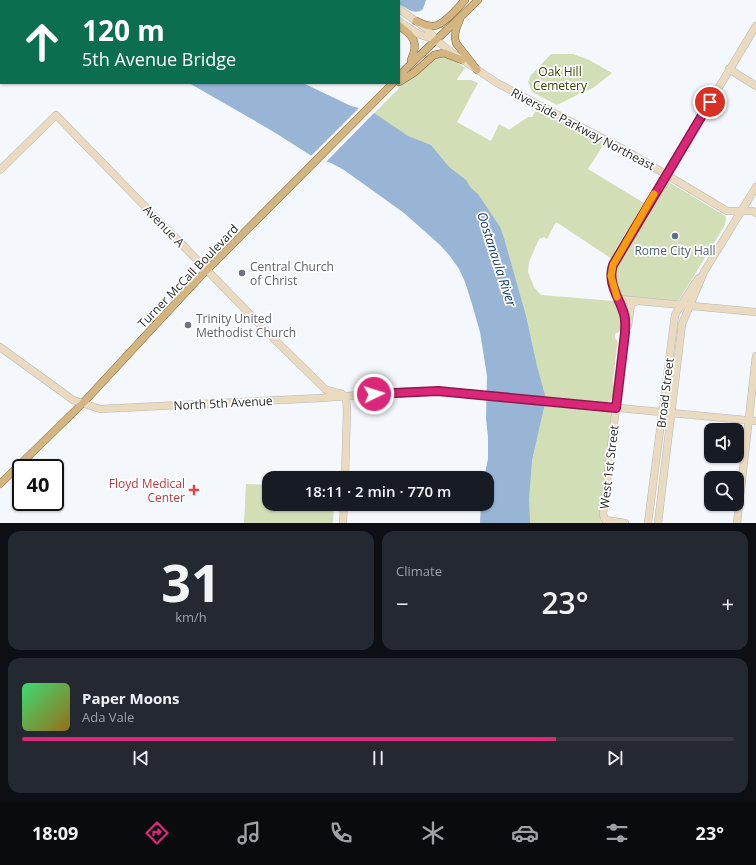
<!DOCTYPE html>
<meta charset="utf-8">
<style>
:root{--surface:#171b24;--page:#242831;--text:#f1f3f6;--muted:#9ea1a6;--line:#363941;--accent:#db2777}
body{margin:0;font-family:"Open Sans",sans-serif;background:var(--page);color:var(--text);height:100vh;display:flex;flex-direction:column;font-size:15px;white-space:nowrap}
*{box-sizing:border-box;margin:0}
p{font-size:13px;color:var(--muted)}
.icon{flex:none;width:22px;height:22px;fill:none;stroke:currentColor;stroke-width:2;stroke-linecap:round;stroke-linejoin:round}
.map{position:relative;height:523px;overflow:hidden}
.side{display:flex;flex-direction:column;gap:8px;padding:8px;background:#0d0f14;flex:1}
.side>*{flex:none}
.hud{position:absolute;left:0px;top:0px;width:400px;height:84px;box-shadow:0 1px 3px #0004;background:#0b6e4f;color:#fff;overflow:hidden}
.tools{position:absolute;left:704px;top:423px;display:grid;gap:8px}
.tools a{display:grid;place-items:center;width:40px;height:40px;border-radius:8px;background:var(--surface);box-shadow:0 1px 3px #0004;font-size:20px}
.speed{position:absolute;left:12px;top:459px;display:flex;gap:8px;font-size:20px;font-weight:700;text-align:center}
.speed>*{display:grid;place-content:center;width:52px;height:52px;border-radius:50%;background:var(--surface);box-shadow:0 1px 3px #0004;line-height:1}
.speed .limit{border:2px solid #111;border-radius:6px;background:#fff;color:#111}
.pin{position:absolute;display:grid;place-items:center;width:34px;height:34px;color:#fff;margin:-17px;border:2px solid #fff;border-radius:50%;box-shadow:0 1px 4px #0007}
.me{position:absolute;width:44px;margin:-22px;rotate:86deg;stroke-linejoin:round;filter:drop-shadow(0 0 3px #0008)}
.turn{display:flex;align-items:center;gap:14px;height:84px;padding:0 16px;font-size:18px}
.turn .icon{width:52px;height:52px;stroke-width:2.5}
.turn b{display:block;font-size:28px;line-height:34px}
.big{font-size:30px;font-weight:600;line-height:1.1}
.side .widget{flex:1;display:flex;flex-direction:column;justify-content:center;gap:6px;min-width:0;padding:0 14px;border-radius:12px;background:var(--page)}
.side .dial{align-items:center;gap:0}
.dial b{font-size:52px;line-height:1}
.song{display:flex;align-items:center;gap:12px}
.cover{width:48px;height:48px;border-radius:6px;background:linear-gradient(135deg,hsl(140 70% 55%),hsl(40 70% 35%))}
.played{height:4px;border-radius:2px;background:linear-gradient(90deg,var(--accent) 75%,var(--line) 75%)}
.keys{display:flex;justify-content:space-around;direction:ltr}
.heat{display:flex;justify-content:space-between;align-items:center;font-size:22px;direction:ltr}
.side .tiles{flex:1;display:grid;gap:8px;grid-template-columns:1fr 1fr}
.widget:last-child{grid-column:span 2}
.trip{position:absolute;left:262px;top:471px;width:232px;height:40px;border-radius:12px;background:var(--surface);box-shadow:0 1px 3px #0004;font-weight:600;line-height:40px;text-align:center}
.menu{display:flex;height:64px;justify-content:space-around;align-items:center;background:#090b0e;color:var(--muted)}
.menu .icon{width:28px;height:28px}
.menu .on{color:var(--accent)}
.menu b{font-size:18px;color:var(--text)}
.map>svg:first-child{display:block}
.green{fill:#d2deb6}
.water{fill:#98b5d5}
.pier{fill:#f4f7fb}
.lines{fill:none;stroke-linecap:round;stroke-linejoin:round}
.stream{stroke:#98b5d5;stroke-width:1.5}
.secondary-casing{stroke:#b5b8bc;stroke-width:8}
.primary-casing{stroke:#83642c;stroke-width:8}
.secondary{stroke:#e9dac0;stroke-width:7}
.primary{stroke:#d3b582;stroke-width:7}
.route-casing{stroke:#8e194d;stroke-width:10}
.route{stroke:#db2777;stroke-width:7}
.slow{stroke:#f59e0b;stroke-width:7}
.service-dot{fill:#5c6f8a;stroke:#fff;stroke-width:1.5}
.worship-dot{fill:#6b7280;stroke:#fff;stroke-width:1.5}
.health-dot{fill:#e0444e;stroke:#fff;stroke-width:1.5}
.labels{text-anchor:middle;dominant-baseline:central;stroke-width:3.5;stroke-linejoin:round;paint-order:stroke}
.park-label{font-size:12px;fill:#354301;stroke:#fff}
.street-label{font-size:12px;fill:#272829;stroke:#fff}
.service-label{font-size:12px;fill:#4e5e75;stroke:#fff}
.worship-label{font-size:12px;fill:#5b616d;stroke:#fff;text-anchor:start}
.health-label{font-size:12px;fill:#be3a42;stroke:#fff;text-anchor:end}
.water-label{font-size:13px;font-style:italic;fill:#133c66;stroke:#fff}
</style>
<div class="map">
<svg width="756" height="523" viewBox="0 0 756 523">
<rect width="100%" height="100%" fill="#f4f7fb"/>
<!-- green -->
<g class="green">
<path d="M 551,54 L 573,54 L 589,60 L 612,73 L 593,88 L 577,95 L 557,105 L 532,92 L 528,82 L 531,75 Z"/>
<path d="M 441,56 L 452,58 L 465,68 L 457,79 L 457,80 L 471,80 L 478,83 L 457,122 L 491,141 L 499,124 L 509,130 L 528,117 L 532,117 L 536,110 L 604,144 L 588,169 L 644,203 L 615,250 L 612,259 L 556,222 L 547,239 L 544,237 L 539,239 L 529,262 L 528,272 L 534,287 L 541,295 L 614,301 L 616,302 C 620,312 625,321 620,331 L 615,334 L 615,338 L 617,340 L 618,343 L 617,346 L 613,381 L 614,392 L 612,399 L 608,402 L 610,413 L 612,415 L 600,516 L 601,523 L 504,523 L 509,338 L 465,207 L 356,132 L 401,86 L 433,57 Z"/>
<path d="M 667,181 L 724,215 L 726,217 L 725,225 L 679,300 L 675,301 L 621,296 C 612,284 614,273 618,260 Z"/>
<path d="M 246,484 L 269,485 L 269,504 L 334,504 L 333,523 L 244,523 Z"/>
</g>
<!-- water -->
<g class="water">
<path d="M 25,0 L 140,0 L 142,1 L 27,1 Z"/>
<path d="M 391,0 L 426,0 L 423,9 C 415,16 407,8 399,4 L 399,1 Z"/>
<path d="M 189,83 L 303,83 L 351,106 L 371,111 L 408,136 L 431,145 L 449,167 L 466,180 L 471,188 L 478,194 L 500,227 L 504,238 L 526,316 L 537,366 L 546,399 L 532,460 L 529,499 L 530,523 L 480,523 L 481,504 L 487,504 L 487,478 L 484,478 L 488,459 L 488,437 L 486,419 L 487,376 L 480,332 L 472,304 L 465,282 L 459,269 L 450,256 L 440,245 L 404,213 L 344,170 L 331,163 L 310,155 L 274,132 Z"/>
</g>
<!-- pier -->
<path class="pier" d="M 360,107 L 375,112 L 325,163 L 310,157 Z"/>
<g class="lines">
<!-- stream -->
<path class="stream" d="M 169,1 L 170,0"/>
<defs>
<g id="secondary">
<path d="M 368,0 L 369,1"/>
<path d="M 386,0 L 387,1"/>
<path d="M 399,9 L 427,29 L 436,40 L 451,52 L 497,83 L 625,150 L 727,211 L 753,211 L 756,213"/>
<path d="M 399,21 L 418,34 L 436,40"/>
<path d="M 729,69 L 756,86"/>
<path d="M 0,170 L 56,115 L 272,337 L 326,390 L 342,394"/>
<path d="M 618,299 L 756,312"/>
<path d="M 628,326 L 631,304 L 637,301"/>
<path d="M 0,347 L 73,400 L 100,409 L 322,398 L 410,391 L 438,391 L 756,421"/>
<path d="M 345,478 L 347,410 L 346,396"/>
<path d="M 343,523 L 344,504"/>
<path d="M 625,523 L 605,520 L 603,514 L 625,333 C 625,326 626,319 623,312 C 617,292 605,280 615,259 L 756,26"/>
<path d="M 648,523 L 675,315 L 693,286 L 699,278"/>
<path d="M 658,523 L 682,324 L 704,272 L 756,187"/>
<path d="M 737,523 L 756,356"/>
</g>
<g id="primary">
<path d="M 360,0 L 362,1"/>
<path d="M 460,19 C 457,27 453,34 456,43 L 477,70"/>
<path d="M 416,21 C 421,23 426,26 432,26 C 442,27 458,8 465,0"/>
<path d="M 399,26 C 414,36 419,43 411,60"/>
<path d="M 399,76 C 424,50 452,26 478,0"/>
<path d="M 399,82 L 415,72 L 434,55 L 444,53 L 462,60"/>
<path d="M 0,484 L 83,403 L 198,279 L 393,83"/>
</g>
</defs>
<!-- secondary casing -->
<use href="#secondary" class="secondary-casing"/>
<!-- primary casing -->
<use href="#primary" class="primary-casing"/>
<!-- secondary -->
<use href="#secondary" class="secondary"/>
<!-- primary -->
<use href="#primary" class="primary"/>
</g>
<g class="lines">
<defs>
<path id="route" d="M 374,394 L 438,391 L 616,408 L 625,333 C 625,327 626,320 624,314 C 619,297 607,283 613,265 L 710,102"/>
</defs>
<!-- route casing -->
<use href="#route" class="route-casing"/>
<!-- route -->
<use href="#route" class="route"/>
<!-- slow -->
<path class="slow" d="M 617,297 L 611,276 L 613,265 L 654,194"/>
</g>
<!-- markers -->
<circle class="service-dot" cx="675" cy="236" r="4"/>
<g class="worship-dot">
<circle cx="242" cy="273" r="4"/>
<circle cx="188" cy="325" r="4"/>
</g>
<path class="health-dot" d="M192 484h4v4h4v4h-4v4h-4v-4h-4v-4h4z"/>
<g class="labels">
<!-- park labels -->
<g class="park-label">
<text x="560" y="71">Oak Hill<tspan x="560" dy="14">Cemetery</tspan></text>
</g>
<!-- street labels -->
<g class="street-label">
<text transform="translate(583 129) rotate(28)">Riverside Parkway Northeast</text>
<text transform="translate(164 226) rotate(46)">Avenue A</text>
<text transform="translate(188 276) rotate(-46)">Turner McCall Boulevard</text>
<text transform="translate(665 393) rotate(-83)">Broad Street</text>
<text transform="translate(223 403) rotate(-3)">North 5th Avenue</text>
<text transform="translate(609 467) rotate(-83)">West 1st Street</text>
</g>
<!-- service labels -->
<g class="service-label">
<text x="675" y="250">Rome City Hall</text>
</g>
<!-- worship labels -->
<g class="worship-label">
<text x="250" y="266">Central Church<tspan x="250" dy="14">of Christ</tspan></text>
<text x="196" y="318">Trinity United<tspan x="196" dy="14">Methodist Church</tspan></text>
</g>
<!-- health labels -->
<g class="health-label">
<text x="185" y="483">Floyd Medical<tspan x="185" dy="14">Center</tspan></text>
</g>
<!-- water labels -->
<g class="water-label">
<text transform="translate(497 259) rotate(72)">Oostanaula River</text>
</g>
</g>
</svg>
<div class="tools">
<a><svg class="icon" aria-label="sound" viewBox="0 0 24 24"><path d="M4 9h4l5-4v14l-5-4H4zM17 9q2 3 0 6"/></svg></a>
<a><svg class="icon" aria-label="search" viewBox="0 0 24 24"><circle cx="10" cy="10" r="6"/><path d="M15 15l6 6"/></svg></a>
</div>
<div class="speed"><div class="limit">40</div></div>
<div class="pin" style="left:710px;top:102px;background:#d93025"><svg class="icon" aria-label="arrive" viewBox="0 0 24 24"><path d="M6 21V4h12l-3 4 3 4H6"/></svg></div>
<svg class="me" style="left:374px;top:394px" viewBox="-20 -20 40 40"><circle r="17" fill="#db2777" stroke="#fff" stroke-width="3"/><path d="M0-11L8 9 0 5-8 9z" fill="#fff"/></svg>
<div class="trip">18:11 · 2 min · 770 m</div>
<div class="hud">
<div class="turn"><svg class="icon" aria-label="ahead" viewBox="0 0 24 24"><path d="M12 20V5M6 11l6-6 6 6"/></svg><div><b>120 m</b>5th Avenue Bridge</div></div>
</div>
</div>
<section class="side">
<div class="tiles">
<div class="widget dial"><b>31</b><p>km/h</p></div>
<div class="widget"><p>Climate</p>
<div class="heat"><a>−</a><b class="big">23°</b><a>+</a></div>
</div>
<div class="widget">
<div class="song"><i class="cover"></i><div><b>Paper Moons</b><p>Ada Vale</p></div></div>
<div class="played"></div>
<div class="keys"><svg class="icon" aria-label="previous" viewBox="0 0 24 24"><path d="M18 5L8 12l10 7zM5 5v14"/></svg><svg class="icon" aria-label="pause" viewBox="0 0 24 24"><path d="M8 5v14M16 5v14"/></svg><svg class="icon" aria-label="next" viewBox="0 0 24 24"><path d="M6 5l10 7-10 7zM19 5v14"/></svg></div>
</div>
</div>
</section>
<nav class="menu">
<b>18:09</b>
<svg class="icon on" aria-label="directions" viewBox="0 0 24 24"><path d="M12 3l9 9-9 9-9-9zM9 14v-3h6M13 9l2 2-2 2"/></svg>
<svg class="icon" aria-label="music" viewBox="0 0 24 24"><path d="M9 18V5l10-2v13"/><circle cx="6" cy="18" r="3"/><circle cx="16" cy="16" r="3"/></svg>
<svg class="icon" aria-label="phone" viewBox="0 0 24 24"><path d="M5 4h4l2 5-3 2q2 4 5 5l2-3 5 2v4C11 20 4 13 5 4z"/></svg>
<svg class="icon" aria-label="climate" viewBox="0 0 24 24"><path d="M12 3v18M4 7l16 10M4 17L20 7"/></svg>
<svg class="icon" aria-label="car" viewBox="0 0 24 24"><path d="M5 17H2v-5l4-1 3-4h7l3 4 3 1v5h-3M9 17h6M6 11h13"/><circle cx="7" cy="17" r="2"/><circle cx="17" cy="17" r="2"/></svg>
<svg class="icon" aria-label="filters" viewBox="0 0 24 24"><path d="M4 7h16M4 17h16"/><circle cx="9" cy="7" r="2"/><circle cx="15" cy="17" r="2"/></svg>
<b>23°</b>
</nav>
